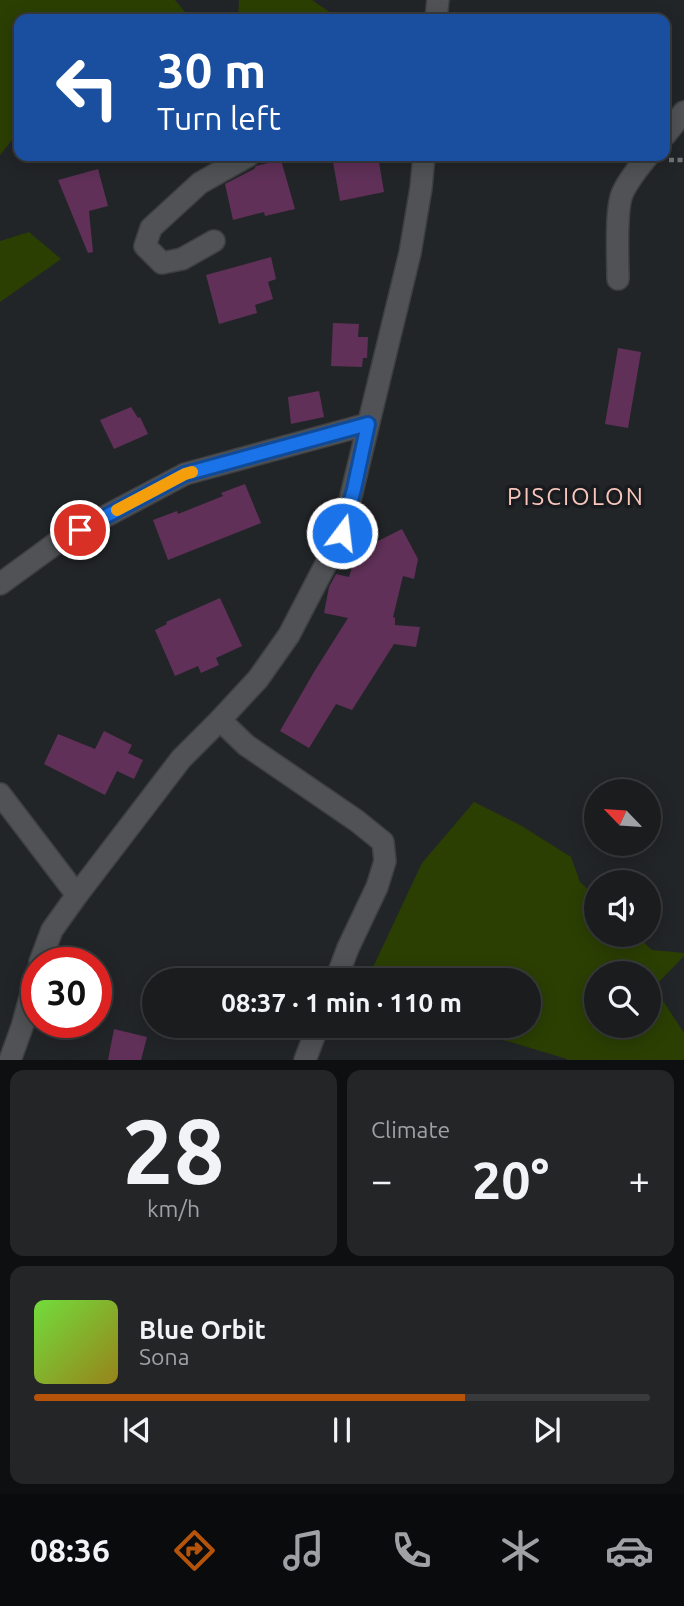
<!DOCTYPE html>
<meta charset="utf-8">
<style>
:root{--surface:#1a1c1e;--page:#232527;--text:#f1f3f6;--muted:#9fa1a4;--line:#383a3c;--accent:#b45309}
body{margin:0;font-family:Ubuntu,sans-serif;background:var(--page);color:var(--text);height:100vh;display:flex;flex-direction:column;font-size:26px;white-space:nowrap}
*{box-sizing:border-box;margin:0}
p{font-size:23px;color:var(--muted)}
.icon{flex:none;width:38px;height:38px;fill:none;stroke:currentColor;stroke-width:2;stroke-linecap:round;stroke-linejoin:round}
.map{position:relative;height:1060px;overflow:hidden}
.sheet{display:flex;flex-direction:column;gap:10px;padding:10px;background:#0e0f10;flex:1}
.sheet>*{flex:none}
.banner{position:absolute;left:14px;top:14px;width:656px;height:147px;border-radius:14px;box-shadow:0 4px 18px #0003,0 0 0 2px var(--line);background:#1a4fa0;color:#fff;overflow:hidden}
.needle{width:46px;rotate:295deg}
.buttons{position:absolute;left:584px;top:779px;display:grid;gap:14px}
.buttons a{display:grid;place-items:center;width:77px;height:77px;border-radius:50%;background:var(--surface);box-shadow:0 4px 18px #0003,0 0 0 2px var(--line);font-size:35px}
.speed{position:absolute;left:21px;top:947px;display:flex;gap:14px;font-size:35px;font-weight:700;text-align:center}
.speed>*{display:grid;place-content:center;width:91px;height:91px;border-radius:50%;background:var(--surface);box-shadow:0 4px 18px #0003,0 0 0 2px var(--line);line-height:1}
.speed .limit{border:10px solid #d22;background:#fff;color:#111}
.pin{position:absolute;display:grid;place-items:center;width:60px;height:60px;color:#fff;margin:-30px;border:4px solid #fff;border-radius:50%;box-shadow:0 2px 7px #0007}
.me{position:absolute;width:77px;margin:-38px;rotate:15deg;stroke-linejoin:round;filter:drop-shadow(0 0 5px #0008)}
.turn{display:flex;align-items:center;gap:24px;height:147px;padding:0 28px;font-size:32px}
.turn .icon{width:91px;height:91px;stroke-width:2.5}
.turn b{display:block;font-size:49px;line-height:60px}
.big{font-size:52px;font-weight:700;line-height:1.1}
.sheet .widget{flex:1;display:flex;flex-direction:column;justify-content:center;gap:10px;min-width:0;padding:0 24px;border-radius:14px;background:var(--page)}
.sheet .dial{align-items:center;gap:0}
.dial b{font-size:91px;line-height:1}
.song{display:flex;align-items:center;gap:21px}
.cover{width:84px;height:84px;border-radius:10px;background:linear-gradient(135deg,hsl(100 70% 55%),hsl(50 70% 35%))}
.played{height:7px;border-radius:4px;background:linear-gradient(90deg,var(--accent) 70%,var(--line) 70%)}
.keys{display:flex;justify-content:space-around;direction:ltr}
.heat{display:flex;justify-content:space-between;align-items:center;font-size:38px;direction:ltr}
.sheet .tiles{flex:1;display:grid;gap:10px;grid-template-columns:1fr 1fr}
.widget:last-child{grid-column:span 2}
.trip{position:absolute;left:142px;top:968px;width:399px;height:70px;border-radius:35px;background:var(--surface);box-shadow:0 4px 18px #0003,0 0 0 2px var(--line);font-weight:700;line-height:70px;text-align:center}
.dock{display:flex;height:112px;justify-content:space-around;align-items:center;background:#0a0b0c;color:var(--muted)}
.dock .icon{width:49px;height:49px}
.dock .active{color:var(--accent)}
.dock b{font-size:32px;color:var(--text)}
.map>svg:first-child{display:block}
.green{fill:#2b3f03;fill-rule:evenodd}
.building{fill:#603058}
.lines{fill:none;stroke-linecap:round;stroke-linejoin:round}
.minor-casing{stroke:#3d3f41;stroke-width:24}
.path{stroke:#707275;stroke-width:4.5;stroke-dasharray:5 3.5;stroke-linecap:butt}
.minor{stroke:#505255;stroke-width:21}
.route-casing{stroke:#114b97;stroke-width:18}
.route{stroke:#1a73e8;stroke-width:12}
.slow{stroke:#f59e0b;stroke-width:12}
.labels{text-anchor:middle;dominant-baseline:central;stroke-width:7;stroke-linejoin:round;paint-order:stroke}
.quarter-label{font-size:24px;letter-spacing:2px;fill:#f8c6bb;stroke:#191b1e}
</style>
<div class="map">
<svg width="684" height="1060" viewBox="0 0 684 1060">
<rect width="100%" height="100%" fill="#222528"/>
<!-- green -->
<g class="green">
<path d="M 0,0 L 175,0 L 191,19 L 19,19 L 19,131 L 0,155 Z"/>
<path d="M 239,0 L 312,0 L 340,19 L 238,19 Z"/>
<path d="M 29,232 L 61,259 L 0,302 L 0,241 Z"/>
<path d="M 474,802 L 520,825 L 571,857 L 580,882 L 597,898 L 597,934 L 636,935 L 652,950 L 684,953 L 684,956 L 654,987 L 684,1033 L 684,1060 L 567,1060 L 567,1059 L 457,1026 L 528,1026 L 528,980 L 367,980 L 422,863 ZM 649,973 L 649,1026 L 597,1026 L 597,973 Z"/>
</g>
<!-- building -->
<g class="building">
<path d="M 368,156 L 378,156 L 384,192 L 340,201 L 333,162 Z"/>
<path d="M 281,160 L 295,209 L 265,216 L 264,212 L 233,220 L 225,184 L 254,169 L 256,166 Z"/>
<path d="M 98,169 L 108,206 L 89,211 L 93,252 L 88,253 L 58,180 Z"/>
<path d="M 271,257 L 276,279 L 268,282 L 273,299 L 255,305 L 257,313 L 219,324 L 206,275 Z"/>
<path d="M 333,323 L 359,324 L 358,337 L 368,337 L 367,358 L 363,358 L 362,367 L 331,366 Z"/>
<path d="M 618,348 L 641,352 L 628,428 L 605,424 Z"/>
<path d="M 319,391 L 324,417 L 291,424 L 288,397 Z"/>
<path d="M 131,407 L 138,418 L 140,417 L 148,434 L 114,449 L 100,420 Z"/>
<path d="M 245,484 L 261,523 L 168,560 L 153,520 L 177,511 L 178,514 L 223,496 L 221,493 Z"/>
<path d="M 402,529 L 418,559 L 414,579 L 403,576 L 393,617 L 395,618 L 395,625 L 420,627 L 416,647 L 394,644 L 352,710 L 336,704 L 309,748 L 280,731 L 314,672 L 348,618 L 324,613 L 329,587 L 336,574 L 349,577 L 354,561 L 357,563 L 363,541 L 372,544 Z"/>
<path d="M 220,598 L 242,646 L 216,658 L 219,665 L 201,673 L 198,666 L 175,676 L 155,630 L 167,624 L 166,622 Z"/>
<path d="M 104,731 L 132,745 L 128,753 L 143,760 L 134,779 L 117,771 L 105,795 L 44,764 L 58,734 L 95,749 Z"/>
<path d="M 114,1029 L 147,1037 L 141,1060 L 108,1060 Z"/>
</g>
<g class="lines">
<defs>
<g id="minor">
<path d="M 436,19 L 438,0"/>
<path d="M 665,135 L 684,112"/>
<path d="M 214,241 L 182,259 L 162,263 L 145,246 L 151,228 L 200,183 L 248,156"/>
<path d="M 618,279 C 618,260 615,207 623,192 C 629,179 639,167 648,156"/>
<path d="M 0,584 L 59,541 L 185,474 L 368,424"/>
<path d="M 220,720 L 246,745 L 357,821 L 383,842 L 385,861 L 377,887 L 348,948 L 336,980"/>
<path d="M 0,794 L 77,895"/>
<path d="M 40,962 L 52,930 L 77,895 L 181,759 L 220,720 L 258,679 L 289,635 L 342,533 L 410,253 L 421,188 L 424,156"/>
<path d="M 10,1060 L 22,1027 L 37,972"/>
<path d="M 305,1060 L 318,1026"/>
</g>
</defs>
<!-- minor casing -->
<use href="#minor" class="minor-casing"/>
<!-- path -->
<path class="path" d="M 669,160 L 684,160"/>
<!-- minor -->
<use href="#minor" class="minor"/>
</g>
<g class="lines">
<defs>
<path id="route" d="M 80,530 L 185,474 L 368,424 L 354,489 L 342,533"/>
</defs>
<!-- route casing -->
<use href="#route" class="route-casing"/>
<!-- route -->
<use href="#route" class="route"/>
<!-- slow -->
<path class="slow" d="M 117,510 L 185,474 L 192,472"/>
</g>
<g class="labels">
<!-- quarter labels -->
<g class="quarter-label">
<text x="576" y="496">PISCIOLON</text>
</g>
</g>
</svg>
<div class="buttons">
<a><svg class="needle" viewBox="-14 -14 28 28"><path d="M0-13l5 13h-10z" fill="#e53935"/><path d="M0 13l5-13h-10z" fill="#9fa1a4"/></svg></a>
<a><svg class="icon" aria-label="sound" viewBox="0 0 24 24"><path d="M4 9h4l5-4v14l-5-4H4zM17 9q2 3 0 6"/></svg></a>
<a><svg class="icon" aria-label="search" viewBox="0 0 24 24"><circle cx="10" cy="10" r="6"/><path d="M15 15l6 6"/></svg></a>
</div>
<div class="speed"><div class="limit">30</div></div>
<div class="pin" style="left:80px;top:530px;background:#d93025"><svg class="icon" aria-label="arrive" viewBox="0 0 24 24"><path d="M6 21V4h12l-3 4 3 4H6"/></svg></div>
<svg class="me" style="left:342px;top:533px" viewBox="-20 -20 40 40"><circle r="17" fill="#1a73e8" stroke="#fff" stroke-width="3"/><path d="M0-11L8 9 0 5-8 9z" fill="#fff"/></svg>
<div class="trip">08:37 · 1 min · 110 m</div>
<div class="banner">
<div class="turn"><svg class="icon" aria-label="left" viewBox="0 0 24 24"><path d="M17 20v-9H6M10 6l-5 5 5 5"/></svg><div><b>30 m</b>Turn left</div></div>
</div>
</div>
<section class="sheet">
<div class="tiles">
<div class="widget dial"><b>28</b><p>km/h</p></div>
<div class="widget"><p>Climate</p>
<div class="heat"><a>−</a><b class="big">20°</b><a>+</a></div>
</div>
<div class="widget">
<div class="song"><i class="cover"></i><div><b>Blue Orbit</b><p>Sona</p></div></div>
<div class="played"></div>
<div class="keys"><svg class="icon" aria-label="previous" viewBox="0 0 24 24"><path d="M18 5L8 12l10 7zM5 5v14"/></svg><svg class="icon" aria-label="pause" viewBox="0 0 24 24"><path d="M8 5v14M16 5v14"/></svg><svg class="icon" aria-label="next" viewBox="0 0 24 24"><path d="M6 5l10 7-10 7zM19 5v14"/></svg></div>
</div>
</div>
</section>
<nav class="dock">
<b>08:36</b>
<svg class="icon active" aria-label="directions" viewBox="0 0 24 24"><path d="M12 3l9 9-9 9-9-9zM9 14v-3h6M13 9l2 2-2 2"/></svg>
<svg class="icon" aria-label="music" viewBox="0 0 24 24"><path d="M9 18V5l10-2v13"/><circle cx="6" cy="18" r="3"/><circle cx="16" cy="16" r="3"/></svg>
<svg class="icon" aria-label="phone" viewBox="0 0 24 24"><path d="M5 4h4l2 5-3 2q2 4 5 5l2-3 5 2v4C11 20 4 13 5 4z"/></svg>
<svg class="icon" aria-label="climate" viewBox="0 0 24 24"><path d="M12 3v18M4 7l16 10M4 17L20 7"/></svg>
<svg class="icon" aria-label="car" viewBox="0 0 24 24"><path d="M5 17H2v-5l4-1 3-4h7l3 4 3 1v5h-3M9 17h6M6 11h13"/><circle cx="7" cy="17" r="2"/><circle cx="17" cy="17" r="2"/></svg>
</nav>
